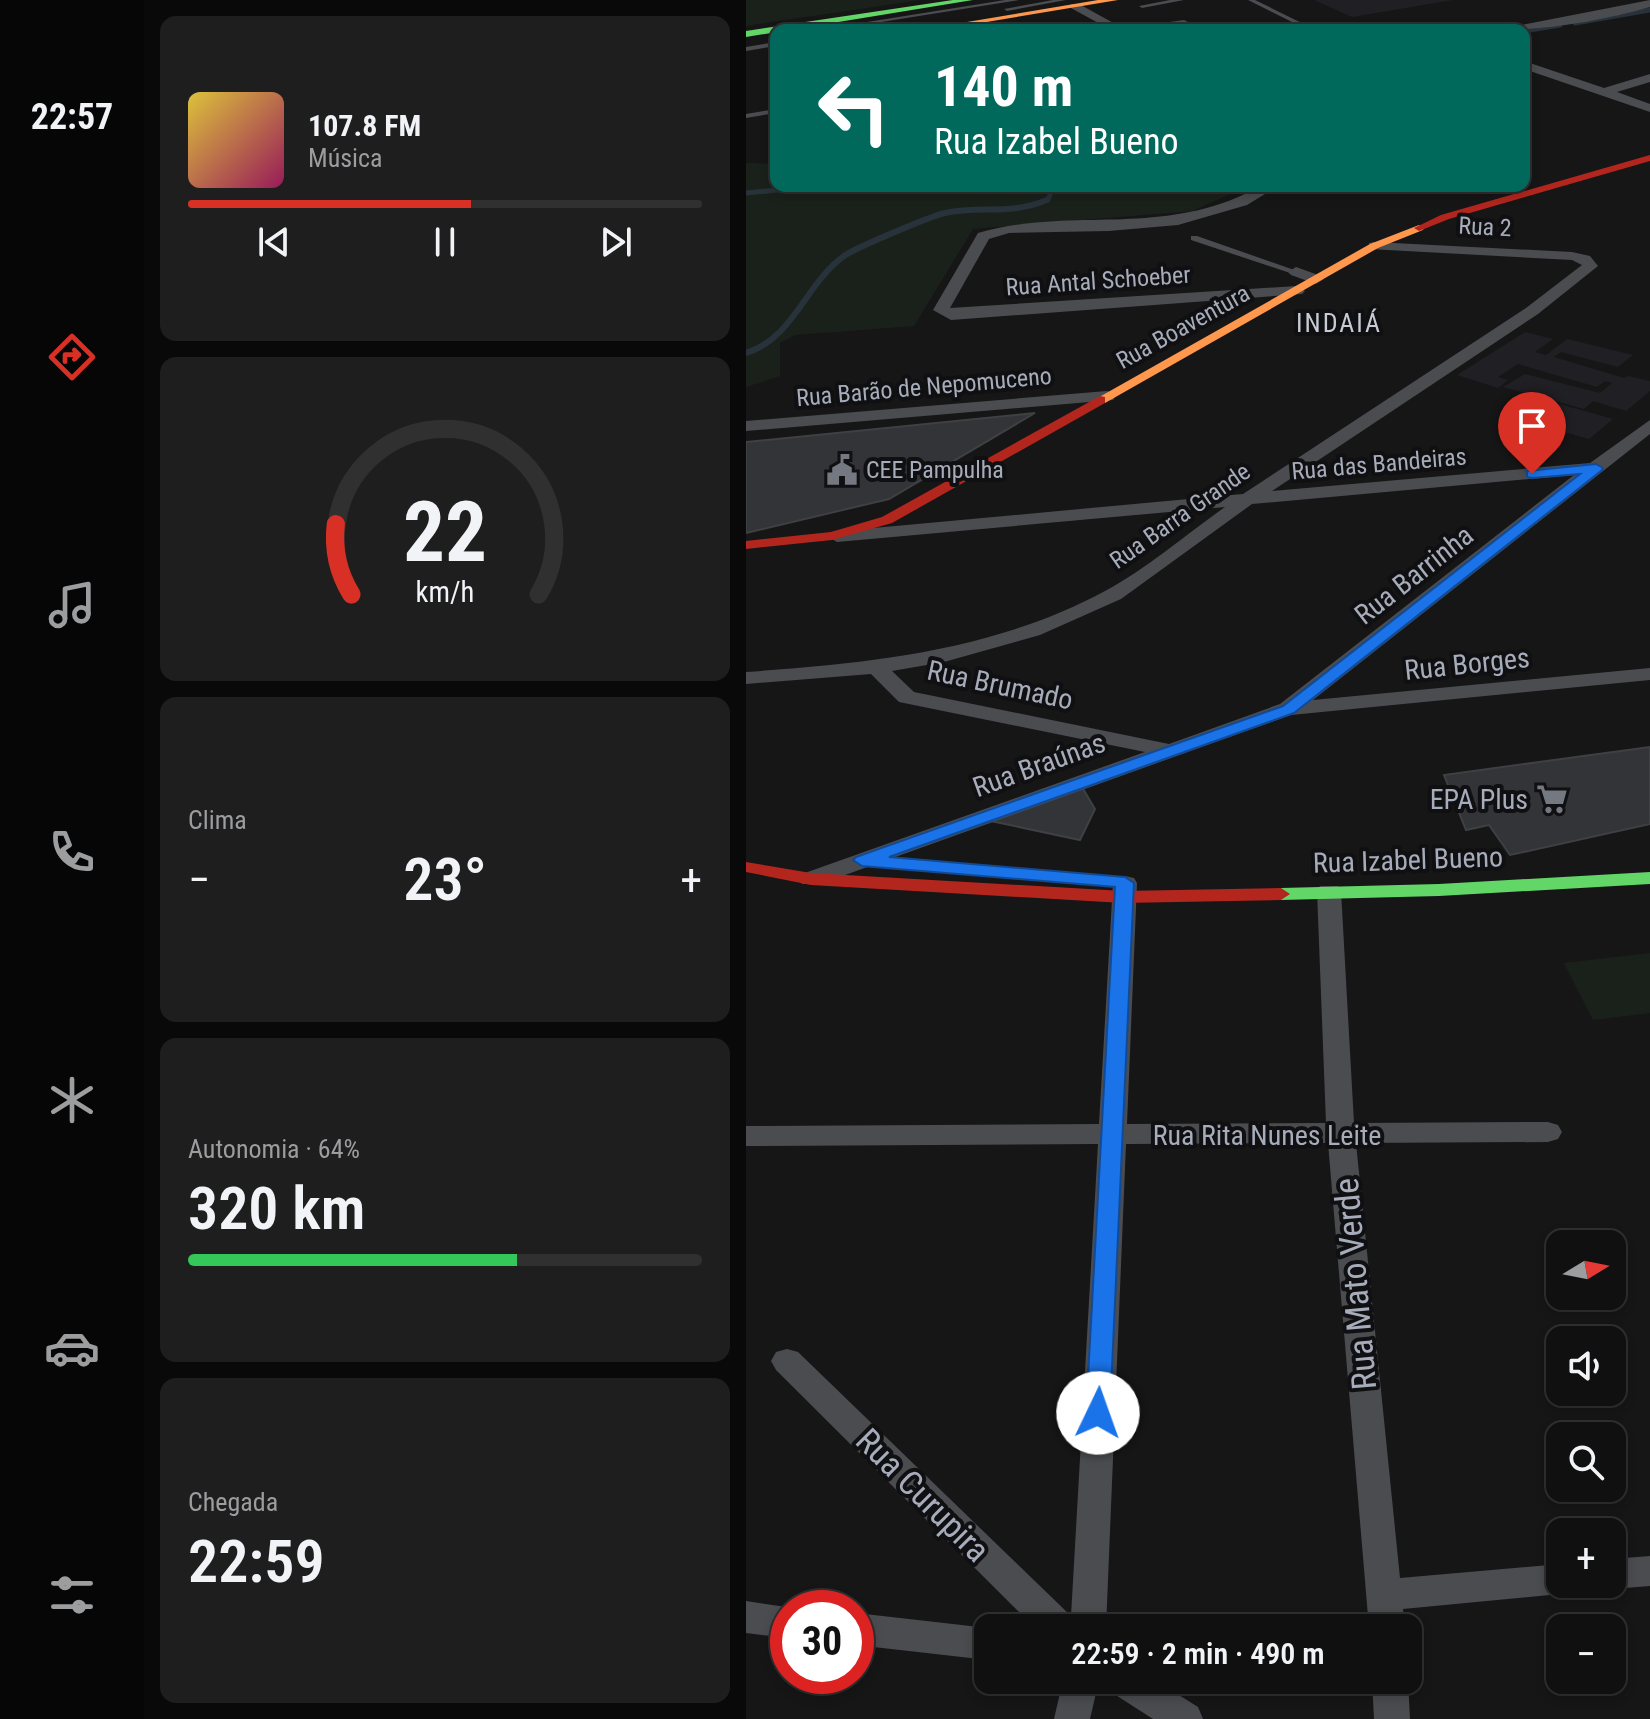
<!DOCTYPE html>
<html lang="pt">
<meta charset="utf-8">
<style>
:root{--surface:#101011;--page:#1e1e1f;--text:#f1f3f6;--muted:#9c9d9f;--line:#303031;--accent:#d93025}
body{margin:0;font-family:"Roboto Condensed",sans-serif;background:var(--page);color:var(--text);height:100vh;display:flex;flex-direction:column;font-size:30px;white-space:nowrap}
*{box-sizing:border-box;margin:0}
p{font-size:26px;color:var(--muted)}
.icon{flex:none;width:44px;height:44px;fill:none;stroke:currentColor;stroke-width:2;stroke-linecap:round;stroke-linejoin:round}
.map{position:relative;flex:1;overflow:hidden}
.side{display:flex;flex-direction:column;gap:16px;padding:16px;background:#090909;width:602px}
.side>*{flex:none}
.hud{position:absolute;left:24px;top:24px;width:760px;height:168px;border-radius:16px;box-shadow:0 4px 12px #0003,0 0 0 2px var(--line);background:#00695c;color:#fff;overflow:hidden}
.needle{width:52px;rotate:80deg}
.fabs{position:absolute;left:800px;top:1230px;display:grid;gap:16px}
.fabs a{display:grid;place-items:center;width:80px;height:80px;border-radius:16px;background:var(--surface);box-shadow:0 4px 12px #0003,0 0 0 2px var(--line);font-size:40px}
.speed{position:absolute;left:24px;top:1590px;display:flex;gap:16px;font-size:40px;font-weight:700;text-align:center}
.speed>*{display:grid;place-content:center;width:104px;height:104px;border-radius:50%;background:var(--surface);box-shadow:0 4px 12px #0003,0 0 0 2px var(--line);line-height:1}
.speed .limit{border:12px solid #d22;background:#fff;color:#111}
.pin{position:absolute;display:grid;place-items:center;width:68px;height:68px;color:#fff;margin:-82px -34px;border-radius:50% 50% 50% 0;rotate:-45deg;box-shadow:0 0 8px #0007}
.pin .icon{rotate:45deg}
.me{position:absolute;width:88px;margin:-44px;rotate:3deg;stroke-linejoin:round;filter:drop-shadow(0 0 6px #0008)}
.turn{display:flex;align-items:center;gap:28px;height:168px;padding:0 32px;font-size:36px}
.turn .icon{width:104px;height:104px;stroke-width:2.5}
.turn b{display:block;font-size:56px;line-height:68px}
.big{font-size:60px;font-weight:600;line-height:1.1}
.side .tile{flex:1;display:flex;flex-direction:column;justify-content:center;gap:12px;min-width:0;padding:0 28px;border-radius:16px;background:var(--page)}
.side .dial{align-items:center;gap:0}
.dial svg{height:208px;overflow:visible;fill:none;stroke:var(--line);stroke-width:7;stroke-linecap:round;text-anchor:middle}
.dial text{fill:var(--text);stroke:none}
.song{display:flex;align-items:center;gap:24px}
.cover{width:96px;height:96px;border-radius:12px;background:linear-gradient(135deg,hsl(50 70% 55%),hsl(330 70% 35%))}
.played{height:8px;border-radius:4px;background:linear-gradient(90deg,var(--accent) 55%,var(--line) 55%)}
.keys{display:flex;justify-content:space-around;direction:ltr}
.heat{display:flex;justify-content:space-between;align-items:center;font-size:44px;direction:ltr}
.charge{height:12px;border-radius:6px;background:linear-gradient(90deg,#34c759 64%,var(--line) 0)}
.trip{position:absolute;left:228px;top:1614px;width:448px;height:80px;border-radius:16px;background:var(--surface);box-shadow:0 4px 12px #0003,0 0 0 2px var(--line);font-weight:600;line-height:80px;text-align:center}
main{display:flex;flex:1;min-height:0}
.dock{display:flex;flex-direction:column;width:144px;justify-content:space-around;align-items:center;background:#060607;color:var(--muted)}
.dock .icon{width:56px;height:56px}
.dock .current{color:var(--accent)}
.dock b{font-size:36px;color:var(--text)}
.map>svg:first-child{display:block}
.built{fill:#202024}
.green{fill:#1a211b}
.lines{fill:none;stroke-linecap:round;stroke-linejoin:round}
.stream-far1{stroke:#28323a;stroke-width:5}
.stream{stroke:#28323a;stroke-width:6}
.building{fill:#333437;stroke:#3f4043;stroke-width:2}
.lane{fill:#4a4c50;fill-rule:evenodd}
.street{fill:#4a4c50;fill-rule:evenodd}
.fast{fill:#63d668;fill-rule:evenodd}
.slow{fill:#ff974d;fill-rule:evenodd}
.jam{fill:#b3261e;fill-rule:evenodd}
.route{fill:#1a73e8;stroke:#114b97;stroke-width:2}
.labels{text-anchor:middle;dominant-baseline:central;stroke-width:8;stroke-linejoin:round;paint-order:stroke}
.far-street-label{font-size:24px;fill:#a6acb9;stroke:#101013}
.far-poi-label{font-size:24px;fill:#a6acb9;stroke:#101013;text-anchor:start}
.far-neighbourhood-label{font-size:26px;letter-spacing:2px;fill:#c7cbd5;stroke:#101013}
.street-label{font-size:28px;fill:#a6acb9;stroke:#101013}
.poi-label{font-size:28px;fill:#a6acb9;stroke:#101013;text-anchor:end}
.near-street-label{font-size:34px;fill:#a6acb9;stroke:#101013}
</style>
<main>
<nav class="dock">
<b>22:57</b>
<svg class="icon current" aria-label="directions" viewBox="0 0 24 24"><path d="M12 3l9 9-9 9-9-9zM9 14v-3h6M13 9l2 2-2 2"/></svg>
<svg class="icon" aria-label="music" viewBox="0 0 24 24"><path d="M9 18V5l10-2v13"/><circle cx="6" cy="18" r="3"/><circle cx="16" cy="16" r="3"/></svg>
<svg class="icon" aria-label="phone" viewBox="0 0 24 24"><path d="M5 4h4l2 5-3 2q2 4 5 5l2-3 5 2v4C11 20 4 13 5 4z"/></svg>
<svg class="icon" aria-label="climate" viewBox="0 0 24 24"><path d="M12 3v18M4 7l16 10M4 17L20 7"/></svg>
<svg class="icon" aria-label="car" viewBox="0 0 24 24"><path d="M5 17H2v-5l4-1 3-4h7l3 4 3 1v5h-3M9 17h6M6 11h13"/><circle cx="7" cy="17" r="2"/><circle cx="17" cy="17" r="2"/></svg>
<svg class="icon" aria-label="filters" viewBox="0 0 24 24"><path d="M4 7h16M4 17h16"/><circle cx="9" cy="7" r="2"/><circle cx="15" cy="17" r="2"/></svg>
</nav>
<section class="side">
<div class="tile">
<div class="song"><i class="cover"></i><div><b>107.8 FM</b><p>Música</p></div></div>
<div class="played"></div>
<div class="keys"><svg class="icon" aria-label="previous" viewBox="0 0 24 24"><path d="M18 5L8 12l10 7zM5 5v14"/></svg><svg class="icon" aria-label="pause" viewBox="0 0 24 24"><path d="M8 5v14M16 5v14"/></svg><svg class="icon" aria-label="next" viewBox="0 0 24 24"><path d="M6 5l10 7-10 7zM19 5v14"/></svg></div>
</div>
<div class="tile dial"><svg viewBox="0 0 100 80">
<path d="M14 69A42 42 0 1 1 86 69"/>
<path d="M14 69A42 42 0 0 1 8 42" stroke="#d93025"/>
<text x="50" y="56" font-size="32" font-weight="700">22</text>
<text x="50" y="72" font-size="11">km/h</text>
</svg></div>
<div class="tile"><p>Clima</p>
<div class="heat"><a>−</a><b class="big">23°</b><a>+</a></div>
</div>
<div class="tile"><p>Autonomia · 64%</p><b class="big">320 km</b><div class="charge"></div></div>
<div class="tile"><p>Chegada</p><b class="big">22:59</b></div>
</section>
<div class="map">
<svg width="904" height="1719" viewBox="0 0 904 1719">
<rect width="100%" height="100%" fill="#161617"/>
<!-- built -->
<g class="built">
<path d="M 568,0 L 707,0 L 606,17 Z"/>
<path d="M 779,332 L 807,339 L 789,352 L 800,355 L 821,339 L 887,355 L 872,367 L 815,352 L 808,357 L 878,378 L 882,376 L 904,381 L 904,391 L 880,411 L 847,401 L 838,409 L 757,387 L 779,374 L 854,393 L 866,383 L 859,381 L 851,387 L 772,364 L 752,377 L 762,380 L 752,388 L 711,375 Z"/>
<path d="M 792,398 L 867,419 L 843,439 L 767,418 Z"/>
</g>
<!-- green -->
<g class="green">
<path d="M 0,0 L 175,0 L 0,26 Z"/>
<path d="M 0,163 L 30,164 L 30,186 L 502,186 L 446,211 L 227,229 L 168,326 L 49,335 L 34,343 L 34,376 L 0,387 Z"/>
<path d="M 904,953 L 904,1013 L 847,1020 L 818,963 Z"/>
</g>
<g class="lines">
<!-- stream-far1 -->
<g class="stream-far1">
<path d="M 829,23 L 904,10"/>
<path d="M 778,31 L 814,25"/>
<path d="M 176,186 L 206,190 L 269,186"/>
<path d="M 0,193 L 74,186"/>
<path d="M 296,202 L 302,200 L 307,186"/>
</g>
<!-- stream -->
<path class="stream" d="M 0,353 C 48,338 59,284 98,256 C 109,248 185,216 199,213 C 236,205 261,216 301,200"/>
</g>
<!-- building -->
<g class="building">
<path d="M 289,413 L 143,499 L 0,533 L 0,442 Z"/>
<path d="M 904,747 L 904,824 L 764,855 L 743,825 L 720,830 L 698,775 Z"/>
<path d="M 336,787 L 349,809 L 334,840 L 240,820 Z"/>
</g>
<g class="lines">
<!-- lane -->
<g class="lane">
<path d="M 259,0 L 273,0 L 85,30 L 71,30 Z"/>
<path d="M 307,0 L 320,0 L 261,11 L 258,9 Z"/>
<path d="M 424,0 L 438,0 L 396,8 L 393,6 Z"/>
<path d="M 502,0 L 509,0 L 570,30 L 562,30 Z"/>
<path d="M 438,20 L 458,30 L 450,30 L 437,24 L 416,25 L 418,30 L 412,30 L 409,24 Z"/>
<path d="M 30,42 L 30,46 L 0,51 L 0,47 Z"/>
<path d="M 30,109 L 30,113 L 0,118 L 0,114 Z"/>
<path d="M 445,236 L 451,236 L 554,272 L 547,274 L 445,240 Z"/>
</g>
<!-- street -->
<g class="street">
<path d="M 904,0 L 904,7 C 855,21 801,30 750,30 Z"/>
<path d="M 325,4 L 333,4 L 380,30 L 365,30 L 325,8 Z"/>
<path d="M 778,61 L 858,88 L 904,74 L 904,82 L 871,92 L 904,104 L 904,112 L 778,69 Z"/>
<path d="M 515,186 L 532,186 L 501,205 L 432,225 L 363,231 L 263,233 L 243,239 L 204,308 L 551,286 L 559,291 L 556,294 L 205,320 L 187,310 L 232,233 C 330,205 416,240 515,186 Z"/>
<path d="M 628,242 L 826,252 L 844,256 L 852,266 L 792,314 L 526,491 L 844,463 L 904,420 L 904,434 L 567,700 L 904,668 L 904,680 L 545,715 L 74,884 L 56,884 L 53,879 L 56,874 L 399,752 L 153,702 L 125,674 L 0,684 L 0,672 C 124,663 248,651 359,591 C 399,570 442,533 479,507 L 91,542 L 81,536 L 84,532 L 497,494 L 780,308 L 836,265 L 826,260 L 623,249 L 623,243 ZM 828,475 L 534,704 L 423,744 L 168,692 L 146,671 L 198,662 L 294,635 L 375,599 L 506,504 Z"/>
<path d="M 550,267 L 575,276 L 578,279 L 570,284 L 545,275 L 542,272 Z"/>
<path d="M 361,391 L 367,392 L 370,396 L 367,400 L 0,431 L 0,421 Z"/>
<path d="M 379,876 L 388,878 L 391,883 L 381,1124 L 580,1123 L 571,891 L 574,886 L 592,886 L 595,891 L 608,1123 L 802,1122 L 812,1125 L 816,1132 L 812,1139 L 802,1142 L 610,1143 L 654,1578 L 814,1564 L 814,1584 L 829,1584 L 826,1590 L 814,1594 L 657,1609 L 659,1628 L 623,1628 L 582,1143 L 380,1144 L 360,1628 L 289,1628 L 30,1370 L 25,1361 L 30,1352 L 41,1349 L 52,1352 L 325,1616 L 352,1144 L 0,1146 L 0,1126 L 353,1124 L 367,883 L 370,878 Z"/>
<path d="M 904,1556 L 904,1586 L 866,1589 L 854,1585 L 866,1584 L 866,1559 Z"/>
<path d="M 0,1601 L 47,1608 L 42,1608 L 42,1638 L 0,1633 Z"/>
<path d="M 110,1613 L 242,1628 L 242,1660 L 110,1645 Z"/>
<path d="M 317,1680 L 353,1680 L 344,1719 L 308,1719 Z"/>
<path d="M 360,1680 L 409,1680 L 452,1707 L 457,1719 L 407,1719 L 365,1692 Z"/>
<path d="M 626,1680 L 662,1680 L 664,1719 L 628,1719 Z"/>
</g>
<!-- fast -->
<g class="fast">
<path d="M 207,0 L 227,0 L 0,37 L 0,31 Z"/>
<path d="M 904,872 L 904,884 L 693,896 L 535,900 L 526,894 L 535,888 L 693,884 Z"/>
</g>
<!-- slow -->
<g class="slow">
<path d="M 352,0 L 372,0 L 193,30 L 185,28 Z"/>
<path d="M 673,225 L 678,228 L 677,230 L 632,248 L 359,403 L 348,400 L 624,244 Z"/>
</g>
<!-- jam -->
<g class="jam">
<path d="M 904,155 L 904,161 L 703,219 L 673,231 L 668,228 L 695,215 Z"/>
<path d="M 354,396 L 359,397 L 359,403 L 146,523 L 86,540 L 0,549 L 0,541 L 85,532 L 136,517 Z"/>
<path d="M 0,862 L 65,873 L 377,891 L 535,888 L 544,894 L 535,900 L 377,903 L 65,885 L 0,872 Z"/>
</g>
</g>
<!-- route -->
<path class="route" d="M 850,464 L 857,468 L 855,471 L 548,713 L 143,857 L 379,877 L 388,883 L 364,1413 L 361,1420 L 352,1423 L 344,1420 L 340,1413 L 369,887 L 116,866 L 107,860 L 110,857 L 537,706 L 834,474 L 786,478 L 781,477 L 781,471 Z"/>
<!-- icons -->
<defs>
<symbol id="civic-bare" viewBox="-9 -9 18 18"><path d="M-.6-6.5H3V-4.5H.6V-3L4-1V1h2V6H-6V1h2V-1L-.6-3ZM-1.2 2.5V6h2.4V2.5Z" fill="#747880" stroke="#101013" stroke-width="2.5" paint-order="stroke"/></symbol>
<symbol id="supermarket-bare" viewBox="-9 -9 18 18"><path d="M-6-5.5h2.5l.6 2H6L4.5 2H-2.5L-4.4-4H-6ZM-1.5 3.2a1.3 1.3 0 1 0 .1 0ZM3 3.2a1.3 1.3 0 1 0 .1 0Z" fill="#747880" stroke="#101013" stroke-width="2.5" paint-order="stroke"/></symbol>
</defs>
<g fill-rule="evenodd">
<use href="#civic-bare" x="74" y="448" width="44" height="44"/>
<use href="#supermarket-bare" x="784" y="777" width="44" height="44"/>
</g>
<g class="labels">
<!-- far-street labels -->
<g class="far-street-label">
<text transform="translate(739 227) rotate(3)">Rua 2</text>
<text transform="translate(352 281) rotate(-4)">Rua Antal Schoeber</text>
<text transform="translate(437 327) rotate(-29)">Rua Boaventura</text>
<text transform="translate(178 387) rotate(-5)">Rua Barão de Nepomuceno</text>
<text transform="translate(633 464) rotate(-5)">Rua das Bandeiras</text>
<text transform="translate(434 516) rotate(-35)">Rua Barra Grande</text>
</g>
<!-- far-poi labels -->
<g class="far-poi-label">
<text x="120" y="470">CEE Pampulha</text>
</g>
<!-- far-neighbourhood labels -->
<g class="far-neighbourhood-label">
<text x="593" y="323">INDAIÁ</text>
</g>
<!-- street labels -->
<g class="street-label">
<text transform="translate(668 575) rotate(-38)">Rua Barrinha</text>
<text transform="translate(721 664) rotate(-6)">Rua Borges</text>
<text transform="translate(254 685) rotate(12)">Rua Brumado</text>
<text transform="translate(293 765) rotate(-20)">Rua Braúnas</text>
<text transform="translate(662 860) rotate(-2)">Rua Izabel Bueno</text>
<text x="521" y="1135">Rua Rita Nunes Leite</text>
</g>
<!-- poi labels -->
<g class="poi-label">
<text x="782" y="799">EPA Plus</text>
</g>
<!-- near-street labels -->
<g class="near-street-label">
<text transform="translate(609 1284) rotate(-95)">Rua Mato Verde</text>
<text transform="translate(177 1495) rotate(45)">Rua Curupira</text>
</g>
</g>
</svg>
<div class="fabs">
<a><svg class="needle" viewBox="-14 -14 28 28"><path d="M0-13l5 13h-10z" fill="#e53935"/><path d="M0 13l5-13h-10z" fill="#9c9d9f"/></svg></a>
<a><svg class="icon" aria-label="sound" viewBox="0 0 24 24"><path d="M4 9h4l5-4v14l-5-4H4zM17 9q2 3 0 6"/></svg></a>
<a><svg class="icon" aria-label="search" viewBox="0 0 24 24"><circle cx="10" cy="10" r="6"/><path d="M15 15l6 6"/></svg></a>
<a>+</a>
<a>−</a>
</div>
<div class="speed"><div class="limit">30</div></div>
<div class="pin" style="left:786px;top:474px;background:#d93025"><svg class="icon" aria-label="arrive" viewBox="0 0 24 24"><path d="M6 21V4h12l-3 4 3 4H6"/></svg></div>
<svg class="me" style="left:352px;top:1413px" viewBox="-20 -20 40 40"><circle r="19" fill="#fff"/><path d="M0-13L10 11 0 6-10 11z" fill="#1a73e8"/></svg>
<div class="trip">22:59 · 2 min · 490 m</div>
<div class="hud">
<div class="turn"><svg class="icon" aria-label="left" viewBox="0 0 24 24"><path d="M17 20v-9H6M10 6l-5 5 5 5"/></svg><div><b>140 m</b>Rua Izabel Bueno</div></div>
</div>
</div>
</main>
